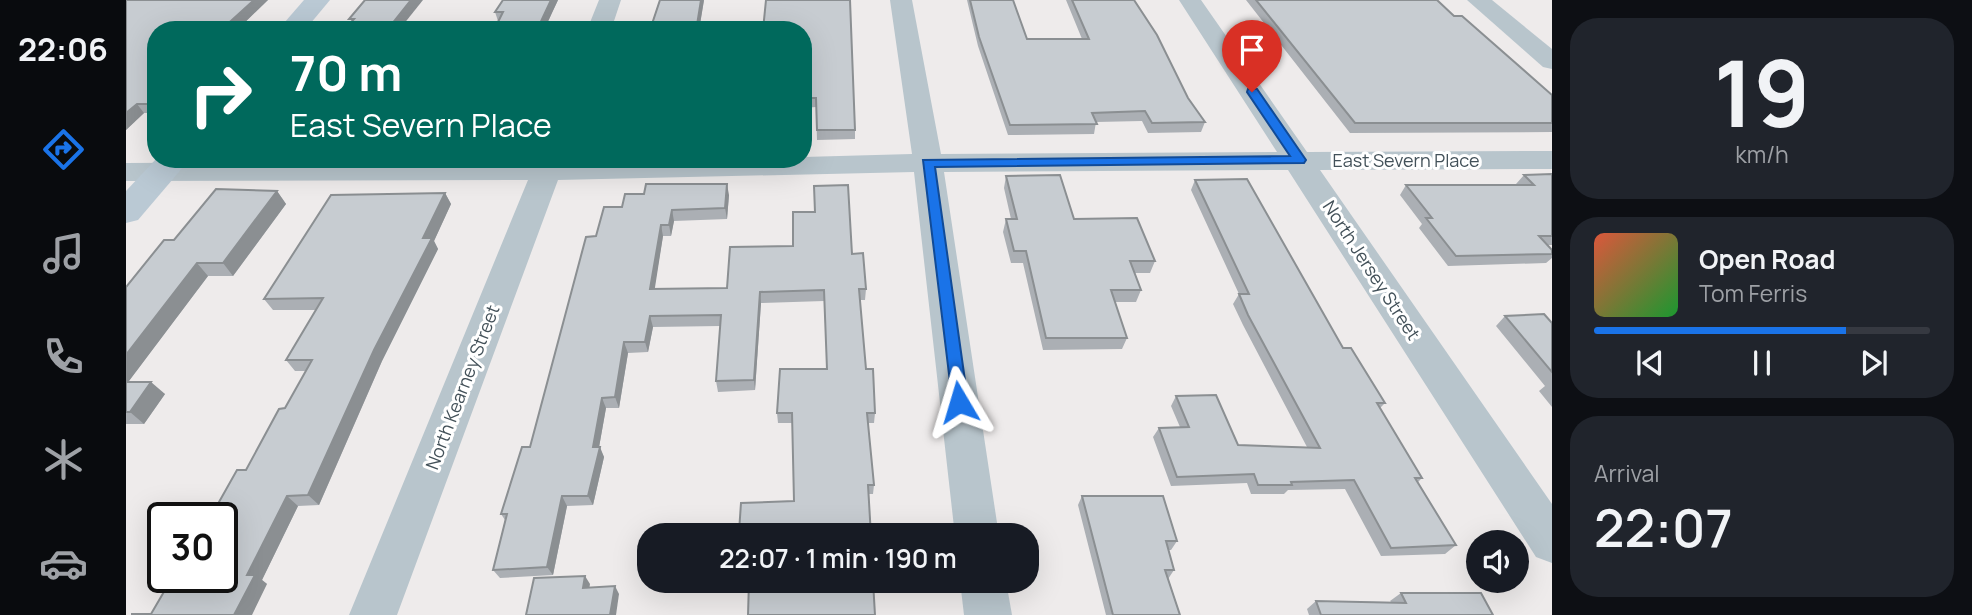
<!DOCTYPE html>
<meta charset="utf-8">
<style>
:root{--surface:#171b24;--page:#20242c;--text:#f1f3f6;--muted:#9ea1a6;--line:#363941;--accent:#1a73e8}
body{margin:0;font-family:Manrope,sans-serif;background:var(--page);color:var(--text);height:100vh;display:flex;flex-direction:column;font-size:26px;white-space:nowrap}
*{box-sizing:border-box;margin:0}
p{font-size:23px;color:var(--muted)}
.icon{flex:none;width:38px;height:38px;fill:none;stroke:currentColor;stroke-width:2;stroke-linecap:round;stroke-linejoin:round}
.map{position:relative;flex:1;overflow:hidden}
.details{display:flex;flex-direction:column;gap:18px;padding:18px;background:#0d0f14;width:420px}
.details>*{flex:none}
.guide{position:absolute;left:21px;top:21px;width:665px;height:147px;border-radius:28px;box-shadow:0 7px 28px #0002;background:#00695c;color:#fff;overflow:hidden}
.fabs{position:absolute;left:1340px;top:530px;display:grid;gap:14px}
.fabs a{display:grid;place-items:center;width:63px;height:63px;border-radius:50%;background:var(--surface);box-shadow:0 7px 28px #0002;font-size:35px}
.speed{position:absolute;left:21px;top:502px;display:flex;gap:14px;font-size:35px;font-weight:700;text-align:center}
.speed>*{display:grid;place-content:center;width:91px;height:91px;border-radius:50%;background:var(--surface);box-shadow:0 7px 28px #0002;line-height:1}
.speed .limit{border:4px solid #111;border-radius:10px;background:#fff;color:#111}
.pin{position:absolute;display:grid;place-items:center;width:60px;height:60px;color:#fff;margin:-72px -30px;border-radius:50% 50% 50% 0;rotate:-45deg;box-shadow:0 0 7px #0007}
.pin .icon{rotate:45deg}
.me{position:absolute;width:77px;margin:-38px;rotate:353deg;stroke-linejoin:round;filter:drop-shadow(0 0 5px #0008)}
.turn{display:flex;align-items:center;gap:24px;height:147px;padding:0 28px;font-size:32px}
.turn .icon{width:91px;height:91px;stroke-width:2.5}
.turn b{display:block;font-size:49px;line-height:60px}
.big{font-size:52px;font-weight:600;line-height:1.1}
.details .widget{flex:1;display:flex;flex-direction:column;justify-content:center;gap:10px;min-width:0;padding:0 24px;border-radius:28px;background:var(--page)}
.details .dial{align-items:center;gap:0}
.dial b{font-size:91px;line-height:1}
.song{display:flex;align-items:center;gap:21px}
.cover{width:84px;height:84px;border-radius:10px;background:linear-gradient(135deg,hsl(10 70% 55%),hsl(130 70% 35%))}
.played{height:7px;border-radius:4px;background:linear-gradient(90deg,var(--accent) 75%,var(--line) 75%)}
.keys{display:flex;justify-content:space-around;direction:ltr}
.trip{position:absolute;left:511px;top:523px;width:402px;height:70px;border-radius:28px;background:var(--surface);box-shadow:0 7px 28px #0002;font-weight:600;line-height:70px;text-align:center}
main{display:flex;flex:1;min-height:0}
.dock{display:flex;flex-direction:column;width:126px;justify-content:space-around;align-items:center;background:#090b0e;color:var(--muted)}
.dock .icon{width:49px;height:49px}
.dock .selected{color:var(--accent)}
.dock b{font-size:32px;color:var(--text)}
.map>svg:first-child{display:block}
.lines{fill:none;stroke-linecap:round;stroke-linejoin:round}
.street{fill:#b8c5cc;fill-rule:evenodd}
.secondary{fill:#bac9d4;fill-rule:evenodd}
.wall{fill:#abafb4}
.shaded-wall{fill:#8b8f92}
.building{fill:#c7ccd1;stroke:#8b8f92;stroke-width:2}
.route{fill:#1a73e8;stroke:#114b97;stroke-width:2}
.labels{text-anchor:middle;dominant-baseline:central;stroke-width:6;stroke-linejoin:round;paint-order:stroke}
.street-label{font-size:18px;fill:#435159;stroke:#fff}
</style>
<main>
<nav class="dock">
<b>22:06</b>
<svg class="icon selected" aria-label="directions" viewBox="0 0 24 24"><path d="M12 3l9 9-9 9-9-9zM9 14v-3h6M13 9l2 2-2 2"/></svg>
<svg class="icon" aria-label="music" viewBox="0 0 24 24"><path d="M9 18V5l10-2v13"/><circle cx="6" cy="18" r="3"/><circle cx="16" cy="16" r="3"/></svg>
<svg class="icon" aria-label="phone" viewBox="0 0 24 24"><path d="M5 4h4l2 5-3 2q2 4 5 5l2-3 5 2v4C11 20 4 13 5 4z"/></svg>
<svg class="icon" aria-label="climate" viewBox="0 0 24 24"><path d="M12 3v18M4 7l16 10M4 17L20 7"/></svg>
<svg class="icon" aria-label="car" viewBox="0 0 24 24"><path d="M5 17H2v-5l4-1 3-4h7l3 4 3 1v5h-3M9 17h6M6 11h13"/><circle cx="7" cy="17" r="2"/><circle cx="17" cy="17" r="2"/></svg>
</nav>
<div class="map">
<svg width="1426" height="615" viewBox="0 0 1426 615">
<rect width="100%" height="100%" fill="#eeebeb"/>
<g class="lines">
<!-- street -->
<g class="street">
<path d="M 473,0 L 495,0 L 485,30 L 461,30 Z"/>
<path d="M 764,0 L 786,0 L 815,154 L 1151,152 L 1053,0 L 1075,0 L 1181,152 L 1426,151 L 1426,169 L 1194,170 L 1426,504 L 1426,563 L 1410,557 L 1162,170 L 818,172 L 873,536 L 829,536 L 788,172 L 432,180 L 271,615 L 223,615 L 402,180 L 0,181 L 0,163 L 677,159 L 677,157 L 786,154 Z"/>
<path d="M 1341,0 L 1366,0 L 1426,49 L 1426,69 L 1417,67 Z"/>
<path d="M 834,581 L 880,581 L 886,615 L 838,615 Z"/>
</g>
<!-- secondary -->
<g class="secondary">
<path d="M 178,0 L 204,0 L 179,30 L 152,30 Z"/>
<path d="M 30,159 L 64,159 L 12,220 L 0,223 L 0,191 Z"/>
</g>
</g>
<!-- wall -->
<g class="wall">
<path d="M 0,0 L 142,0 L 111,30 L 30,30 L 30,113 L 18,113 L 0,130 Z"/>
<path d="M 377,0 L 432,0 L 418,30 L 372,21 L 369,12 Z"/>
<path d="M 578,0 L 573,30 L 524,30 Z"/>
<path d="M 841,0 L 887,0 L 901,39 L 956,39 L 940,0 L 1008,0 L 1062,98 L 1079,122 L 1075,132 L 1022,133 L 1016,121 L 970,122 L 968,134 L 882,135 L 852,46 Z"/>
<path d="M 1120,0 L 1311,0 L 1328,16 L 1426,95 L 1426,132 L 1224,133 Z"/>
<path d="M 677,30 L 729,130 L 729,139 L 691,140 L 690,107 L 677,108 Z"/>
<path d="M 1426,174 L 1426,245 L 1422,245 L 1426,250 L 1426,258 L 1420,263 L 1322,266 L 1293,228 L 1296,224 L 1274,195 L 1280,185 L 1391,185 L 1390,184 L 1398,175 Z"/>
<path d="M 880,176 L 948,219 L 1029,261 L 1024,273 L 1009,273 L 1015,290 L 1010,302 L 989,302 L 1001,338 L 996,349 L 917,350 L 897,263 L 885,263 L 877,232 L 880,219 L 885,219 L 878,188 Z"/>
<path d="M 1069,180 L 1217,348 L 1259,403 L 1254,408 L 1296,478 L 1292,482 L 1330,545 L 1319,554 L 1255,556 L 1219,489 L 1162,490 L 1158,494 L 1125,494 L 1121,483 L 1045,486 L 1027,437 L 1033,428 L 1054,427 L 1045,406 L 1050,396 L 1112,445 L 1181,447 L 1117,325 L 1107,304 L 1113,294 L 1065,190 Z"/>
<path d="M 151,191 L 160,204 L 107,276 L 82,276 L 2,382 L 39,394 L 18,424 L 0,424 L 0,287 L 48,240 Z"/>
<path d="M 319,193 L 325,204 L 308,241 L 312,249 L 256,361 L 193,505 L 172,506 L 136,580 L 141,584 L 25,614 L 96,578 L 120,470 L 159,408 L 180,371 L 169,371 L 160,360 L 190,310 L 147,310 L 138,299 Z"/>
<path d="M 603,195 L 601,219 L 548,221 L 545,236 L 537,236 L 528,289 L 601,288 L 726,254 L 740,289 L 739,300 L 734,300 L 740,369 L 749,413 L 748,423 L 742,423 L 748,485 L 747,494 L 743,494 L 745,536 L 614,536 L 613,532 L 668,501 L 666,423 L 652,423 L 651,413 L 701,369 L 698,301 L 635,303 L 629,390 L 592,392 L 590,381 L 594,326 L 527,327 L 522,352 L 502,353 L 493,408 L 480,408 L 473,447 L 478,457 L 467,505 L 441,506 L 427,575 L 374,578 L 367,570 L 379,520 L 375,514 L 404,447 L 470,236 L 496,207 Z"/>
<path d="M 1379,316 L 1426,323 L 1426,407 L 1413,391 L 1419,386 L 1370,326 Z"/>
<path d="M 956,496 L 1051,541 L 1045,550 L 1042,550 L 1048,570 L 1042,579 L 1054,615 L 980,615 L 952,505 Z"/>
<path d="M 1275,593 L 1367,615 L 1183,615 L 1181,609 L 1190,601 L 1265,602 L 1264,601 Z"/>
</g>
<!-- shaded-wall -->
<g class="shaded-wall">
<path d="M 128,0 L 142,0 L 111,30 L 95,30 Z"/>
<path d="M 285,0 L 297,0 L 273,30 L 261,30 Z"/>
<path d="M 425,0 L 432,0 L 418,30 L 411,30 Z"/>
<path d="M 575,0 L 578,0 L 573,30 L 572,30 L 571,25 Z"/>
<path d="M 11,104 L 18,113 L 0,130 L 0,113 Z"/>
<path d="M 601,184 L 603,195 L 601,219 L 599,208 Z"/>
<path d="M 151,191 L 160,204 L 107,276 L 97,263 Z"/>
<path d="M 319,193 L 325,204 L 308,241 L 312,249 L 256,361 L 193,505 L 182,495 L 297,238 Z"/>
<path d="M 546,210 L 548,221 L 545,236 L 543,225 Z"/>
<path d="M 535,225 L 537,236 L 527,300 L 524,289 Z"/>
<path d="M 71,263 L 82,276 L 0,385 L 0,355 Z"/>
<path d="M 634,292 L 635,303 L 629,390 L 628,380 Z"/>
<path d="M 524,316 L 527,327 L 522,352 L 519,342 Z"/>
<path d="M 498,342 L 502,353 L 493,408 L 489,397 Z"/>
<path d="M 25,382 L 39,394 L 18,424 L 4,412 Z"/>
<path d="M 476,398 L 480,408 L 472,453 L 474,447 L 478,457 L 467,505 L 462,496 L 467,447 Z"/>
<path d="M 161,496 L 172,506 L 136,580 L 141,584 L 126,615 L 108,615 L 121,575 Z"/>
<path d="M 436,496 L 441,506 L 427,575 L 421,567 Z"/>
<path d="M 459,576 L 464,584 L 462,596 L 457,588 Z"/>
<path d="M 489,586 L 493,594 L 490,615 L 484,615 Z"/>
</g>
<!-- building -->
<g class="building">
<path d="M 0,0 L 128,0 L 95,30 L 30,30 L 30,101 L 27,104 L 11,104 L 0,113 Z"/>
<path d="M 239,0 L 285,0 L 261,30 L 218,30 L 228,19 L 223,19 Z"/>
<path d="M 377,0 L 425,0 L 411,30 L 368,30 L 377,12 L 369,12 Z"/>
<path d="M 534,0 L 575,0 L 571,25 L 565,26 L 564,30 L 524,30 Z"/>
<path d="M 640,0 L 724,0 L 729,130 L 691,130 L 690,98 L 677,98 L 677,30 L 637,30 Z"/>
<path d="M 844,0 L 887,0 L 901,39 L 963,39 L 946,0 L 1008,0 L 1031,35 L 1062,98 L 1079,122 L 1026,123 L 1019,111 L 966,113 L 971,124 L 884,125 L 853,37 Z"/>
<path d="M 1130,0 L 1311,0 L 1328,16 L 1336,16 L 1426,95 L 1426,123 L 1229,123 Z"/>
<path d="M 1426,174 L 1426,236 L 1413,236 L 1426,250 L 1426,254 L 1330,256 L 1300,218 L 1306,218 L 1280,185 L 1408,185 L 1398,175 Z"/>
<path d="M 934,175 L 948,219 L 1011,218 L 1029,261 L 1004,261 L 1015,290 L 985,290 L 1001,338 L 920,338 L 900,251 L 888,251 L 880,219 L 891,219 L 880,176 Z"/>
<path d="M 1121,179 L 1217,348 L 1225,348 L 1259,403 L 1251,403 L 1296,478 L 1289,478 L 1330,545 L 1265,548 L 1228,480 L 1165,482 L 1166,485 L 1132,485 L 1128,474 L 1051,477 L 1033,428 L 1063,427 L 1050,396 L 1090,395 L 1112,445 L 1194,448 L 1122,315 L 1113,294 L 1123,294 L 1069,180 Z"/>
<path d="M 520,184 L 601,184 L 599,208 L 546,210 L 543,225 L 535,225 L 524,289 L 601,288 L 604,247 L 667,246 L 667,212 L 689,212 L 688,186 L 722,185 L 726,254 L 737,253 L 740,289 L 733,289 L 740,369 L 747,369 L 749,413 L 741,413 L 748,485 L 742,485 L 745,536 L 625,536 L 625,531 L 613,532 L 615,503 L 668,501 L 666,413 L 651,413 L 654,369 L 701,369 L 698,290 L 634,292 L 628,380 L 590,381 L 595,315 L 524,316 L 519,342 L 498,342 L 489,397 L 476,398 L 467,447 L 474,447 L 462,496 L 436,496 L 421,567 L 367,570 L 381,514 L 375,514 L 396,447 L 404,447 L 460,237 L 470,236 L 478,207 L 496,207 L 499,194 L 518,194 Z"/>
<path d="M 90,189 L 151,191 L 97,263 L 71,263 L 0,355 L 0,287 L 38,240 L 48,240 Z"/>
<path d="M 319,193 L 297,238 L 306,238 L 248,350 L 182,495 L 161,496 L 121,575 L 129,575 L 108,615 L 6,615 L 6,614 L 25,614 L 46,578 L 96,578 L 96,518 L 84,518 L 111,470 L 120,470 L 153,409 L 159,408 L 186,360 L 160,360 L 197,298 L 138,299 L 205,195 Z"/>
<path d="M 1418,314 L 1426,323 L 1426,372 L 1379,316 Z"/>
<path d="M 0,382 L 25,382 L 4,412 L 0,412 Z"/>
<path d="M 956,496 L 1037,496 L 1051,541 L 1040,541 L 1048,570 L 1039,570 L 1054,615 L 987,615 Z"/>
<path d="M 459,576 L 457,588 L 489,586 L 484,615 L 400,615 L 408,578 Z"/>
<path d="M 623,581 L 747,581 L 749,615 L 622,615 Z"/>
<path d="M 1275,593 L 1355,593 L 1367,615 L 1195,615 L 1190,601 L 1280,603 Z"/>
</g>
<!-- route -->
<path class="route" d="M 1122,89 L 1131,89 L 1180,160 L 1178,163 L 809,167 L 842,402 L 840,407 L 827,407 L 797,160 L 1164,156 L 1121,92 Z"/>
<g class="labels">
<!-- street labels -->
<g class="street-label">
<text x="1280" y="160">East Severn Place</text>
<text transform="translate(1246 270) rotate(57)">North Jersey Street</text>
<text transform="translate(336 387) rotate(-69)">North Kearney Street</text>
</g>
</g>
</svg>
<div class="fabs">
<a><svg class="icon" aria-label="sound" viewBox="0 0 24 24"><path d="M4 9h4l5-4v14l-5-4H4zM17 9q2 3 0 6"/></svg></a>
</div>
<div class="speed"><div class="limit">30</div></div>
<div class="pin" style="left:1126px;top:92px;background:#d93025"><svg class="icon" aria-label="arrive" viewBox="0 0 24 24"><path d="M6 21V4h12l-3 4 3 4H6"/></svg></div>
<svg class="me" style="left:833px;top:402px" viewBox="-20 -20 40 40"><path d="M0-17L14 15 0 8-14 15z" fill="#1a73e8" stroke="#fff" stroke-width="4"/></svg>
<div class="trip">22:07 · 1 min · 190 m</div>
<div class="guide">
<div class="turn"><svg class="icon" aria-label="right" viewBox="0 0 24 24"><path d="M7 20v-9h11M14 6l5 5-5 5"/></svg><div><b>70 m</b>East Severn Place</div></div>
</div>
</div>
<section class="details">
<div class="widget dial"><b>19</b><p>km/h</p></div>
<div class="widget">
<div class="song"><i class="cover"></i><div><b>Open Road</b><p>Tom Ferris</p></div></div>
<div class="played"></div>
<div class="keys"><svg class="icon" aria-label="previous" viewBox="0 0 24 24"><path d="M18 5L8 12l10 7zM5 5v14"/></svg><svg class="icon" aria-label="pause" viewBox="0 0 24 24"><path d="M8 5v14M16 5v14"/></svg><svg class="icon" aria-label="next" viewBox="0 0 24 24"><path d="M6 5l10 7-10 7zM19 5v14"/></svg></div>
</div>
<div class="widget"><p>Arrival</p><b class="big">22:07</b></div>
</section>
</main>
